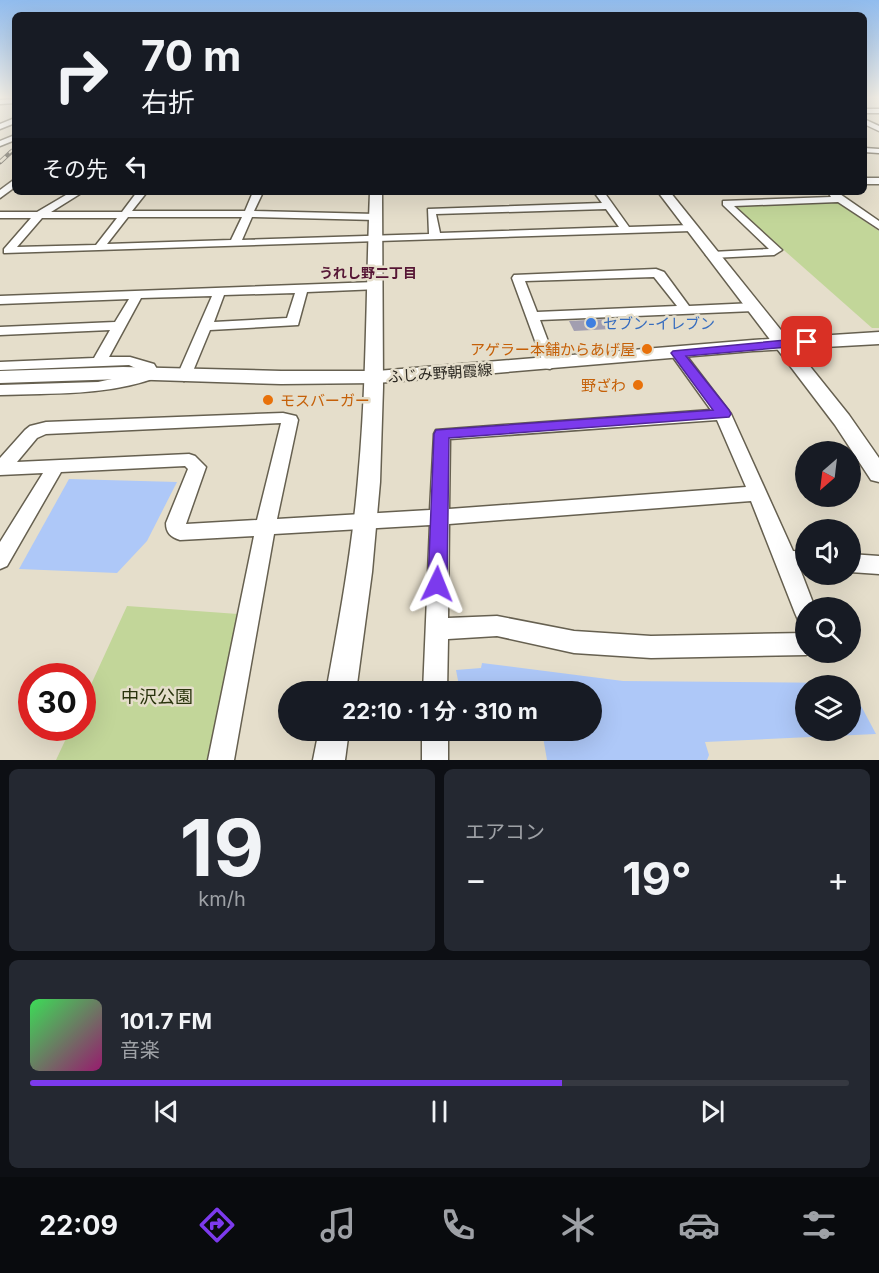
<!DOCTYPE html>
<html lang="ja">
<meta charset="utf-8">
<style>
:root{--surface:#171b24;--page:#242831;--text:#f1f3f6;--muted:#9ea1a6;--line:#363941;--accent:#7c3aed}
body{margin:0;font-family:Inter,"Noto Sans JP",sans-serif;background:var(--page);color:var(--text);height:100vh;display:flex;flex-direction:column;font-size:22px;white-space:nowrap}
*{box-sizing:border-box;margin:0}
p{font-size:20px;color:var(--muted)}
.icon{flex:none;width:33px;height:33px;fill:none;stroke:currentColor;stroke-width:2;stroke-linecap:round;stroke-linejoin:round}
.map{position:relative;height:760px;overflow:hidden}
.sheet{display:flex;flex-direction:column;gap:9px;padding:9px;background:#0d0f14;flex:1}
.sheet>*{flex:none}
.guide{position:absolute;left:12px;top:12px;width:855px;height:183px;border-radius:9px;box-shadow:0 6px 24px #0002;background:#171b24;color:var(--text);overflow:hidden}
.needle{width:39px;rotate:208deg}
.fabs{position:absolute;left:795px;top:441px;display:grid;gap:12px}
.fabs a{display:grid;place-items:center;width:66px;height:66px;border-radius:50%;background:var(--surface);box-shadow:0 6px 24px #0002;font-size:30px}
.speed{position:absolute;left:18px;top:663px;display:flex;gap:12px;font-size:30px;font-weight:700;text-align:center}
.speed>*{display:grid;place-content:center;width:78px;height:78px;border-radius:50%;background:var(--surface);box-shadow:0 6px 24px #0002;line-height:1}
.speed .limit{border:9px solid #d22;background:#fff;color:#111}
.pin{position:absolute;display:grid;place-items:center;width:51px;height:51px;color:#fff;margin:-26px;border-radius:12px;box-shadow:0 3px 9px #0006}
.me{position:absolute;width:66px;margin:-33px;rotate:2deg;stroke-linejoin:round;filter:drop-shadow(0 0 4px #0008)}
.turn{display:flex;align-items:center;gap:21px;height:126px;padding:0 30px;font-size:27px}
.turn .icon{width:78px;height:78px;stroke-width:2.5}
.turn b{display:block;font-size:42px;line-height:51px}
.then{display:flex;align-items:center;height:57px;padding:0 30px;background:#0003;gap:12px;font-size:22px}
.big{font-size:45px;font-weight:700;line-height:1.1}
.sheet .card{flex:1;display:flex;flex-direction:column;justify-content:center;gap:9px;min-width:0;padding:0 21px;border-radius:9px;background:var(--page)}
.sheet .dial{align-items:center;gap:0}
.dial b{font-size:78px;line-height:1}
.song{display:flex;align-items:center;gap:18px}
.cover{width:72px;height:72px;border-radius:9px;background:linear-gradient(135deg,hsl(130 70% 55%),hsl(320 70% 35%))}
.played{height:6px;border-radius:3px;background:linear-gradient(90deg,var(--accent) 65%,var(--line) 65%)}
.keys{display:flex;justify-content:space-around;direction:ltr}
.heat{display:flex;justify-content:space-between;align-items:center;font-size:33px;direction:ltr}
.sheet .tiles{flex:1;display:grid;gap:9px;grid-template-columns:1fr 1fr}
.card:last-child{grid-column:span 2}
.trip{position:absolute;left:278px;top:681px;width:324px;height:60px;border-radius:30px;background:var(--surface);box-shadow:0 6px 24px #0002;font-weight:700;line-height:60px;text-align:center}
.dock{display:flex;height:96px;justify-content:space-around;align-items:center;background:#090b0e;color:var(--muted)}
.dock .icon{width:42px;height:42px}
.dock .active{color:var(--accent)}
.dock b{font-size:27px;color:var(--text)}
.map>svg:first-child{display:block}
.green{fill:#c2d699}
.water{fill:#aec8f8}
.building{fill:#a29eb0}
.lines{fill:none;stroke-linecap:round;stroke-linejoin:round}
.minor-casing{stroke:#666050;stroke-width:3}
.tertiary-casing{stroke:#666050;stroke-width:3}
.secondary-casing{stroke:#666050;stroke-width:3}
.minor{fill:#fff;fill-rule:evenodd}
.tertiary{fill:#fff;fill-rule:evenodd}
.secondary{fill:#fff;fill-rule:evenodd}
.rail-far1-casing{stroke:#5c584e;stroke-width:3}
.rail-casing{stroke:#5c584e;stroke-width:4.5}
.rail-far1{stroke:#e5decb;stroke-width:2;stroke-dasharray:7;stroke-linecap:butt}
.rail{stroke:#e5decb;stroke-width:3;stroke-dasharray:8;stroke-linecap:butt}
.route{fill:#7c3aed;stroke:#51269a;stroke-width:1.5}
.shop-dot{fill:#3f7fe0;stroke:#e5decb;stroke-width:2}
.food-dot{fill:#e8710a;stroke:#e5decb;stroke-width:2}
.labels{text-anchor:middle;dominant-baseline:central;stroke-width:5;stroke-linejoin:round;paint-order:stroke}
.far-neighbourhood-label{font-size:14px;font-weight:bold;fill:#561635;stroke:#e5decb}
.shop-label{font-size:15px;fill:#366cbe;stroke:#e5decb;text-anchor:start}
.food-label{font-size:15px;fill:#c56008;stroke:#e5decb;text-anchor:end}
.street-label{font-size:15px;fill:#2b2821;stroke:#e5decb}
.near-park-label{font-size:18px;fill:#2a340d;stroke:#e5decb}
</style>
<div class="map">
<svg width="879" height="760" viewBox="0 0 879 760">
<rect width="100%" height="100%" fill="#e5decb"/>
<!-- green -->
<g class="green">
<path d="M 832,202 L 838,203 L 879,231 L 879,328 L 872,328 L 734,206 Z"/>
<path d="M 127,606 L 238,614 L 209,760 L 56,760 L 71,728 L 82,728 L 83,702 Z"/>
</g>
<!-- water -->
<g class="water">
<path d="M 69,479 L 177,482 L 147,541 L 117,573 L 19,569 Z"/>
<path d="M 482,663 L 623,681 L 846,683 L 849,685 L 806,686 L 806,730 L 850,730 L 851,687 L 876,734 L 705,742 L 709,755 L 707,760 L 547,760 L 542,731 L 591,730 L 591,692 L 460,691 L 456,670 L 481,668 Z"/>
</g>
<!-- building -->
<path class="building" d="M 606,319 L 611,329 L 574,331 L 569,321 Z"/>
<g class="lines">
<defs>
<g id="minor">
<path d="M 15,99 L 15,103 L 0,104 L 0,100 Z"/>
<rect x="864" y="109" width="15" height="4"/>
<path d="M 15,118 L 15,123 L 0,129 L 0,124 Z"/>
<path d="M 864,119 L 879,126 L 879,131 L 864,124 Z"/>
<path d="M 15,135 L 15,140 L 0,146 L 0,141 Z"/>
<path d="M 864,148 L 879,149 L 879,153 L 864,152 Z"/>
<path d="M 15,179 L 15,187 L 0,198 L 0,190 Z"/>
<path d="M 71,192 L 83,192 L 51,212 L 122,212 L 137,192 L 147,192 L 132,211 L 245,211 L 253,192 L 263,192 L 254,211 L 376,214 L 381,217 L 376,220 L 252,217 L 242,240 L 429,234 L 428,209 L 602,203 L 594,192 L 604,192 L 629,227 L 691,225 L 696,228 L 691,231 L 4,253 L 4,249 L 31,218 L 0,218 L 0,212 L 37,212 ZM 606,209 L 619,227 L 440,233 L 436,214 ZM 128,217 L 242,217 L 231,240 L 107,244 ZM 42,218 L 117,218 L 96,245 L 17,247 Z"/>
<path d="M 828,192 L 837,192 L 879,221 L 879,229 L 838,202 L 734,206 L 782,250 L 774,255 L 712,258 L 706,255 L 712,252 L 769,249 L 723,205 L 723,201 L 831,197 Z"/>
<path d="M 656,269 L 664,272 L 689,306 L 754,303 L 760,307 L 754,311 L 540,320 L 557,365 L 550,369 L 545,368 L 512,278 L 514,275 ZM 654,277 L 677,306 L 537,312 L 525,281 Z"/>
<path d="M 375,282 L 381,286 L 379,289 L 307,292 L 298,325 L 210,330 L 191,376 L 184,381 L 177,376 L 212,296 L 141,298 L 109,357 L 130,357 L 154,364 L 160,374 L 158,377 C 107,396 54,393 0,395 L 0,385 L 98,382 L 144,372 L 129,365 L 0,370 L 0,362 L 94,358 L 110,330 L 0,335 L 0,327 L 115,322 L 129,299 L 0,304 L 0,296 ZM 295,293 L 287,318 L 214,322 L 224,295 Z"/>
<path d="M 677,349 L 682,350 L 731,414 L 793,551 L 806,552 L 806,570 L 800,569 L 815,608 L 806,608 L 806,623 L 798,620 L 795,613 L 751,501 L 449,524 L 448,618 L 497,616 L 574,631 L 651,636 L 806,633 L 806,652 L 812,652 L 806,655 L 651,658 L 574,653 L 497,636 L 448,639 L 447,692 L 423,692 L 430,525 L 274,534 L 234,760 L 208,760 L 254,536 L 180,540 C 171,537 166,533 166,523 L 188,469 L 185,466 L 61,472 L 7,566 L 0,569 L 0,542 L 43,473 L 0,475 L 0,458 L 25,430 L 30,426 L 46,422 L 283,413 L 296,416 L 298,420 L 277,519 L 430,510 L 434,434 L 436,430 L 711,410 L 670,353 ZM 717,420 L 746,487 L 449,509 L 450,439 ZM 281,423 L 257,520 L 186,524 L 206,467 L 195,456 L 189,454 L 17,462 L 37,438 L 46,434 Z"/>
<path d="M 850,554 L 879,556 L 879,574 L 850,572 Z"/>
<rect x="422" y="730" width="26" height="30"/>
</g>
<g id="tertiary">
<rect x="864" y="178" width="15" height="6"/>
<path d="M 370,192 L 382,192 L 383,387 L 380,482 L 372,572 L 356,692 L 326,692 C 339,621 352,551 358,479 C 367,384 366,288 370,192 Z"/>
<path d="M 658,192 L 670,192 L 849,415 L 879,458 L 879,482 L 871,480 L 835,425 Z"/>
<path d="M 319,730 L 349,730 L 345,760 L 313,760 Z"/>
</g>
<path id="secondary" d="M 879,332 L 879,344 L 753,351 L 377,383 L 281,384 L 123,379 L 0,383 L 0,371 L 123,367 L 281,371 L 377,371 L 753,340 Z"/>
</defs>
<!-- minor casing -->
<use href="#minor" class="minor-casing"/>
<!-- tertiary casing -->
<use href="#tertiary" class="tertiary-casing"/>
<!-- secondary casing -->
<use href="#secondary" class="secondary-casing"/>
<!-- minor -->
<use href="#minor" class="minor"/>
<!-- tertiary -->
<use href="#tertiary" class="tertiary"/>
<!-- secondary -->
<use href="#secondary" class="secondary"/>
<defs>
<path id="rail-far1" d="M 9,153 L 15,148"/>
<path id="rail" d="M 0,162 L 11,152"/>
</defs>
<!-- rail-far1 casing -->
<use href="#rail-far1" class="rail-far1-casing"/>
<!-- rail casing -->
<use href="#rail" class="rail-casing"/>
<!-- rail-far1 -->
<use href="#rail-far1" class="rail-far1"/>
<!-- rail -->
<use href="#rail" class="rail"/>
</g>
<!-- sky -->
<linearGradient id="sky" x2="0" y2="1"><stop stop-color="#91bcee"/><stop offset="0.48" stop-color="#f3f0e8"/><stop offset="1" stop-color="#f3f0e8" stop-opacity="0"/></linearGradient>
<rect width="879" height="203" fill="url(#sky)"/>
<!-- route -->
<path class="route" d="M 807,338 L 813,342 L 811,345 L 686,356 L 729,410 L 731,414 L 729,417 L 449,438 L 447,584 L 444,590 L 437,593 L 430,590 L 428,584 L 434,434 L 436,430 L 713,410 L 671,353 L 673,351 Z"/>
<!-- markers -->
<circle class="shop-dot" cx="591" cy="323" r="6"/>
<g class="food-dot">
<circle cx="647" cy="349" r="6"/>
<circle cx="638" cy="385" r="6"/>
<circle cx="268" cy="400" r="6"/>
</g>
<g class="labels">
<!-- far-neighbourhood labels -->
<g class="far-neighbourhood-label">
<text x="368" y="272">うれし野二丁目</text>
</g>
<!-- shop labels -->
<g class="shop-label">
<text x="603" y="323">セブン-イレブン</text>
</g>
<!-- food labels -->
<g class="food-label">
<text x="635" y="349">アゲラー本舗からあげ屋</text>
<text x="626" y="385">野ざわ</text>
<text x="280" y="400" text-anchor="start">モスバーガー</text>
</g>
<!-- street labels -->
<g class="street-label">
<text transform="translate(440 373) rotate(-4)">ふじみ野朝霞線</text>
</g>
<!-- near-park labels -->
<g class="near-park-label">
<text x="157" y="696">中沢公園</text>
</g>
</g>
</svg>
<div class="fabs">
<a><svg class="needle" viewBox="-14 -14 28 28"><path d="M0-13l5 13h-10z" fill="#e53935"/><path d="M0 13l5-13h-10z" fill="#9ea1a6"/></svg></a>
<a><svg class="icon" aria-label="sound" viewBox="0 0 24 24"><path d="M4 9h4l5-4v14l-5-4H4zM17 9q2 3 0 6"/></svg></a>
<a><svg class="icon" aria-label="search" viewBox="0 0 24 24"><circle cx="10" cy="10" r="6"/><path d="M15 15l6 6"/></svg></a>
<a><svg class="icon" aria-label="layers" viewBox="0 0 24 24"><path d="M12 4l9 5-9 5-9-5zM3 14l9 5 9-5"/></svg></a>
</div>
<div class="speed"><div class="limit">30</div></div>
<div class="pin" style="left:807px;top:342px;background:#d93025"><svg class="icon" aria-label="arrive" viewBox="0 0 24 24"><path d="M6 21V4h12l-3 4 3 4H6"/></svg></div>
<svg class="me" style="left:437px;top:584px" viewBox="-20 -20 40 40"><path d="M0-17L14 15 0 8-14 15z" fill="#7c3aed" stroke="#fff" stroke-width="4"/></svg>
<div class="trip">22:10 · 1 分 · 310 m</div>
<div class="guide">
<div class="turn"><svg class="icon" aria-label="right" viewBox="0 0 24 24"><path d="M7 20v-9h11M14 6l5 5-5 5"/></svg><div><b>70 m</b>右折</div></div>
<div class="then">その先<svg class="icon" aria-label="left" viewBox="0 0 24 24"><path d="M17 20v-9H6M10 6l-5 5 5 5"/></svg></div>
</div>
</div>
<section class="sheet">
<div class="tiles">
<div class="card dial"><b>19</b><p>km/h</p></div>
<div class="card"><p>エアコン</p>
<div class="heat"><a>−</a><b class="big">19°</b><a>+</a></div>
</div>
<div class="card">
<div class="song"><i class="cover"></i><div><b>101.7 FM</b><p>音楽</p></div></div>
<div class="played"></div>
<div class="keys"><svg class="icon" aria-label="previous" viewBox="0 0 24 24"><path d="M18 5L8 12l10 7zM5 5v14"/></svg><svg class="icon" aria-label="pause" viewBox="0 0 24 24"><path d="M8 5v14M16 5v14"/></svg><svg class="icon" aria-label="next" viewBox="0 0 24 24"><path d="M6 5l10 7-10 7zM19 5v14"/></svg></div>
</div>
</div>
</section>
<nav class="dock">
<b>22:09</b>
<svg class="icon active" aria-label="directions" viewBox="0 0 24 24"><path d="M12 3l9 9-9 9-9-9zM9 14v-3h6M13 9l2 2-2 2"/></svg>
<svg class="icon" aria-label="music" viewBox="0 0 24 24"><path d="M9 18V5l10-2v13"/><circle cx="6" cy="18" r="3"/><circle cx="16" cy="16" r="3"/></svg>
<svg class="icon" aria-label="phone" viewBox="0 0 24 24"><path d="M5 4h4l2 5-3 2q2 4 5 5l2-3 5 2v4C11 20 4 13 5 4z"/></svg>
<svg class="icon" aria-label="climate" viewBox="0 0 24 24"><path d="M12 3v18M4 7l16 10M4 17L20 7"/></svg>
<svg class="icon" aria-label="car" viewBox="0 0 24 24"><path d="M5 17H2v-5l4-1 3-4h7l3 4 3 1v5h-3M9 17h6M6 11h13"/><circle cx="7" cy="17" r="2"/><circle cx="17" cy="17" r="2"/></svg>
<svg class="icon" aria-label="filters" viewBox="0 0 24 24"><path d="M4 7h16M4 17h16"/><circle cx="9" cy="7" r="2"/><circle cx="15" cy="17" r="2"/></svg>
</nav>
